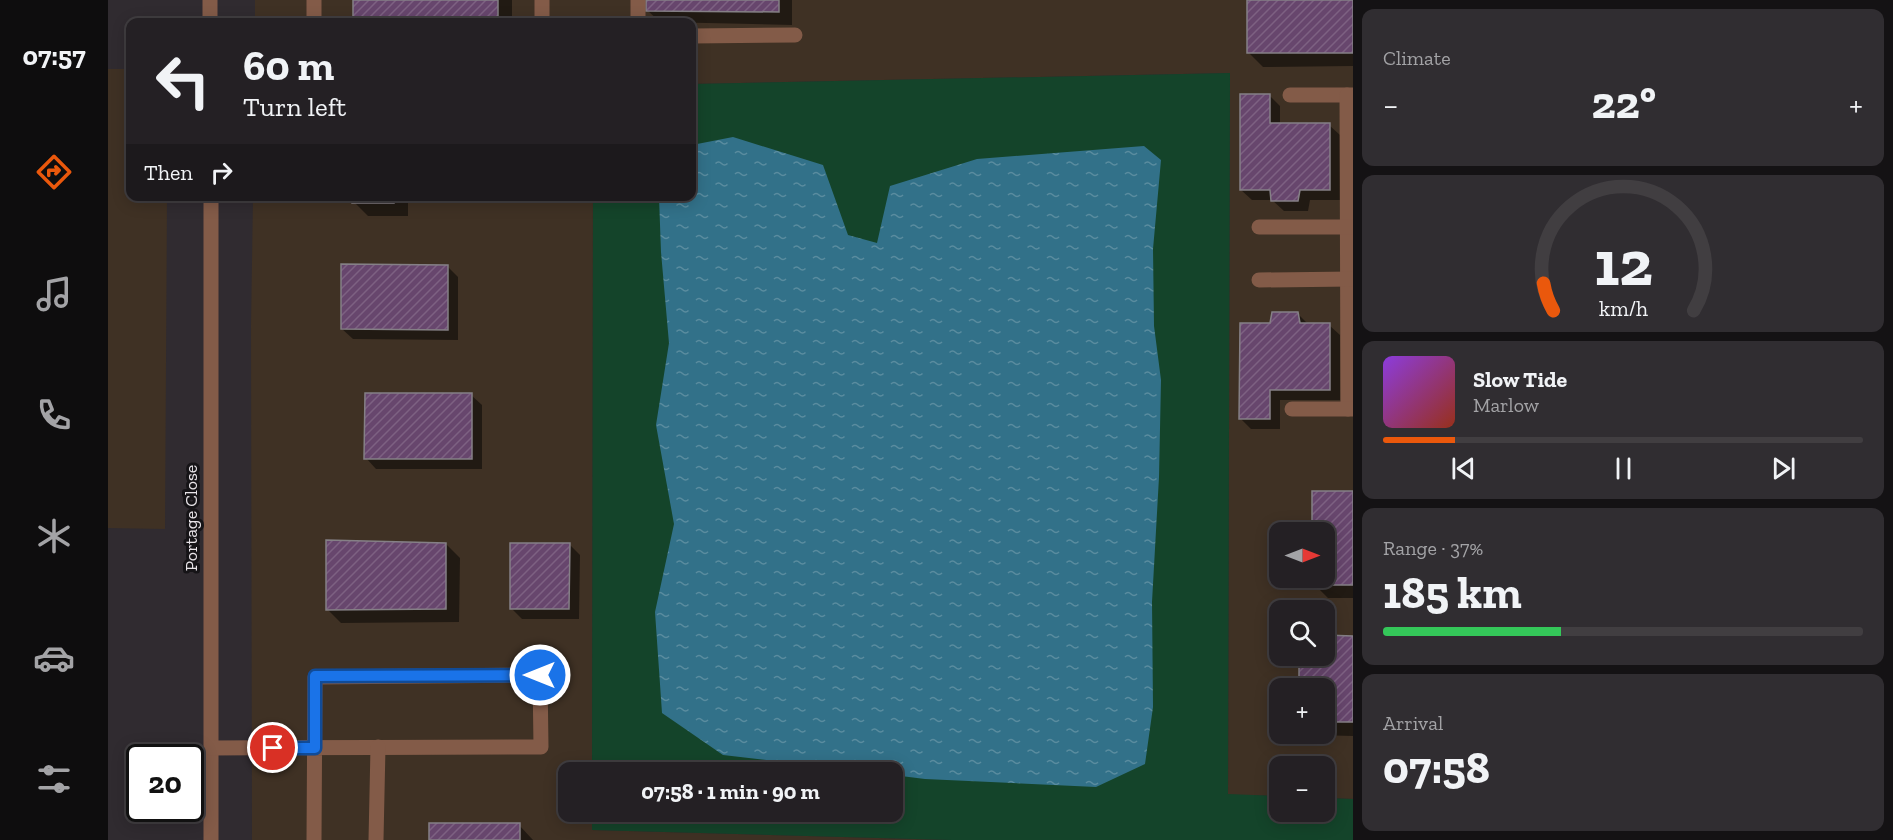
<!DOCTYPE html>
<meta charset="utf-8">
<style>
:root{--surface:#242024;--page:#302d31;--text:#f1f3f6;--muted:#a3a3a6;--line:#413e41;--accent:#ea580c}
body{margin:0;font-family:"Zilla Slab",serif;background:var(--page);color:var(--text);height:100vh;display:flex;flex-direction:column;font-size:22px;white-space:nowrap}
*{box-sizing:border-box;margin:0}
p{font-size:20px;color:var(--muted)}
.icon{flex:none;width:33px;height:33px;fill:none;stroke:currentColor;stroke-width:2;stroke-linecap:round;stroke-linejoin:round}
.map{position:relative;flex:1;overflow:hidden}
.side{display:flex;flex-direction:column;gap:9px;padding:9px;background:#141214;width:540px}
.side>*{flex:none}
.hud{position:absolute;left:18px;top:18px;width:570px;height:183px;border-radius:12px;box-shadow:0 3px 15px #0003,0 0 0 2px var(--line);background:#242024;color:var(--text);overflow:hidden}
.needle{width:39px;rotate:90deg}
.controls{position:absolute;left:1161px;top:522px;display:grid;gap:12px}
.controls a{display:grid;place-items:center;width:66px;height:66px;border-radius:12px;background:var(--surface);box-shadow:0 3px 15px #0003,0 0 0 2px var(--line);font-size:30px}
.speed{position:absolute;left:18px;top:744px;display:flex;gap:12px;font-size:30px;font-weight:700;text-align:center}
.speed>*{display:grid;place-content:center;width:78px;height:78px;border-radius:50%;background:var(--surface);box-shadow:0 3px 15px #0003,0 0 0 2px var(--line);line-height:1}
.speed .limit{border:3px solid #111;border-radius:9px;background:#fff;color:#111}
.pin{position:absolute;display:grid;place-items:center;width:51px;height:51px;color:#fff;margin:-26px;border:3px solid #fff;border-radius:50%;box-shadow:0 2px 6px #0007}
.me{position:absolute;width:66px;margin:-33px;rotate:270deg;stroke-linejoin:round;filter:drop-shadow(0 0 4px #0008)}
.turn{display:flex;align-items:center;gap:21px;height:126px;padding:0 18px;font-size:27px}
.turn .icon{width:78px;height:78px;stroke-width:2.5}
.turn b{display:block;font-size:42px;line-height:51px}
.then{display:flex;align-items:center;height:57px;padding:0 18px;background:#0003;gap:12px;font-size:22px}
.big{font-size:45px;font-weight:700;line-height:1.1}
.side .tile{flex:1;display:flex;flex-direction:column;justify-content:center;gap:9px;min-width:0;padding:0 21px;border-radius:12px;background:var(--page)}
.side .dial{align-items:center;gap:0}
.dial svg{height:156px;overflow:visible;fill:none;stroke:var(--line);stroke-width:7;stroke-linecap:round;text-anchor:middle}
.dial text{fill:var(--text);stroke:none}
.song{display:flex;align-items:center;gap:18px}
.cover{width:72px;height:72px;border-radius:9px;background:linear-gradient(135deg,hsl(270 70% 55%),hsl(10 70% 35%))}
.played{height:6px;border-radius:3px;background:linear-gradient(90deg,var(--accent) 15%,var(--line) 15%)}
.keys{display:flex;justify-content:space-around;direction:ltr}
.heat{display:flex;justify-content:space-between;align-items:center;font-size:33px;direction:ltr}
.charge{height:9px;border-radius:4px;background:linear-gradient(90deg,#34c759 37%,var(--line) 0)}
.trip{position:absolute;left:450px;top:762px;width:345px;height:60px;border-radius:12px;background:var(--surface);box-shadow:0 3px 15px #0003,0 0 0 2px var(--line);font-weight:700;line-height:60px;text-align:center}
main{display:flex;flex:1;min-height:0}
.tab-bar{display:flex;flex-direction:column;width:108px;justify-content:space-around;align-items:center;background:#0e0d0e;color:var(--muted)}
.tab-bar .icon{width:42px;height:42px}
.tab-bar .on{color:var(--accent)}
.tab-bar b{font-size:27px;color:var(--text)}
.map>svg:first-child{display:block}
.industrial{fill:#3f3124;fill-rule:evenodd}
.green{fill:#14442a}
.water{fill:url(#water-ripples)}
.shadow{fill:#0007}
.building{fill:url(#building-hatch);stroke:#858086;stroke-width:1.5}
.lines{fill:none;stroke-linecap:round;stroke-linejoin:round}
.minor{stroke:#835b48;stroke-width:15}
.route-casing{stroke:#114b97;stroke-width:15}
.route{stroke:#1a73e8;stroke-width:10}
.labels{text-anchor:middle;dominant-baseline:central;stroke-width:6;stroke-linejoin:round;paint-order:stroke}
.street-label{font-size:18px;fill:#e9e5e9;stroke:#161417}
</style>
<main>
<nav class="tab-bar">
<b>07:57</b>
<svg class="icon on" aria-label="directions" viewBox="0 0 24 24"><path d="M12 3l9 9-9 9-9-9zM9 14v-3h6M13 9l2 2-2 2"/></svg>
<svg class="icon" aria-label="music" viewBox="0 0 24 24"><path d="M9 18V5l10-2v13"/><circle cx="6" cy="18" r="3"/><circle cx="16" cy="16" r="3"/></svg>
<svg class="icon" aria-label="phone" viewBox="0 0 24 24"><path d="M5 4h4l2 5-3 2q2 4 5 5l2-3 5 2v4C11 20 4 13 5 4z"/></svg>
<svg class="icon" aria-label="climate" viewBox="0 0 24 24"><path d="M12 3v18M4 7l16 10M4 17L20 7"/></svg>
<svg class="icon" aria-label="car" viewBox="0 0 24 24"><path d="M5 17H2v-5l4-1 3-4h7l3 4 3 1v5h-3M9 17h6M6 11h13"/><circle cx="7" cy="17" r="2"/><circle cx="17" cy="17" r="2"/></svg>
<svg class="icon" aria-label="filters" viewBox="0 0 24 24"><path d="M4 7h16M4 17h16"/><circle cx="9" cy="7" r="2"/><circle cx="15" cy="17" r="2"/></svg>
</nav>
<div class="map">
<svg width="1245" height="840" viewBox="0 0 1245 840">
<defs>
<pattern id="water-ripples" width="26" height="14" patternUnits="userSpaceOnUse" patternTransform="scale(1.5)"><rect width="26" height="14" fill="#327189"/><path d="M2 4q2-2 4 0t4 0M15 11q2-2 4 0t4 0" fill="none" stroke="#5a8c9f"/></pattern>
<pattern id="building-hatch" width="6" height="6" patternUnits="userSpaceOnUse" patternTransform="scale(1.5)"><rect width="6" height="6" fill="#67466d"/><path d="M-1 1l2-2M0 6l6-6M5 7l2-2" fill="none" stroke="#7d6182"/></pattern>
</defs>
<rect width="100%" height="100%" fill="#302b30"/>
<!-- industrial -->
<g class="industrial">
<path d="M 147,0 L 1245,0 L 1245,799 L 1217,798 L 1216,766 L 1172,766 L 1171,796 L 1120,795 L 1122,73 L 584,84 L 584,22 L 147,22 ZM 1172,532 L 1216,532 L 1216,578 L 1172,578 ZM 1172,610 L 1216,610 L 1216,656 L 1172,656 ZM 1172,688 L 1216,688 L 1216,734 L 1172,734 Z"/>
<path d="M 0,69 L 22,69 L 22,196 L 59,197 L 57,529 L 0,528 Z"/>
<path d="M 145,197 L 485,197 L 484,772 L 460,772 L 460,812 L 484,812 L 485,830 L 843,840 L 144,840 L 143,326 Z"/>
</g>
<!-- green -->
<path class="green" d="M 1122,73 L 1120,794 L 1171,796 L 1172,812 L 1216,812 L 1217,798 L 1245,799 L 1245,840 L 843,840 L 484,830 L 484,812 L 784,812 L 784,772 L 484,772 L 485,197 L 584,196 L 584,84 Z"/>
<!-- water -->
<path class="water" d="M 625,137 L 715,165 L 740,235 L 769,243 L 782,186 L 869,159 L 1036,146 L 1053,160 L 1045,249 L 1046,326 L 1053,380 L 1051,477 L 1044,602 L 1045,707 L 1037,764 L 988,787 L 817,779 L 785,775 L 784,772 L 764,772 L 615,755 L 554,713 L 547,612 L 566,524 L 548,425 L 561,343 L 553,252 L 551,197 L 584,196 L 584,145 Z"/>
<!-- shadow -->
<g class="shadow">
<rect x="247" y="0" width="157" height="22"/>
<path d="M 540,0 L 684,0 L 684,25 L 552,22 L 540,11 Z"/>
<path d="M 1141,0 L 1245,0 L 1245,66 L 1155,67 L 1141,53 Z"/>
<path d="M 1161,95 L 1172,106 L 1172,125 L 1221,125 L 1232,135 L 1232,200 L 1202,200 L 1200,211 L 1176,211 L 1164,200 L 1144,200 L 1133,190 Z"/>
<path d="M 246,196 L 300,196 L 300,216 L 260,216 L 246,202 Z"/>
<path d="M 339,266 L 350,277 L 350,340 L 245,339 L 234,329 Z"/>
<path d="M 1190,314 L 1201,325 L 1221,325 L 1232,335 L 1232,400 L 1172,400 L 1172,429 L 1143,429 L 1133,419 L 1163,325 Z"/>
<path d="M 363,395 L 374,405 L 374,469 L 268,469 L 258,458 Z"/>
<path d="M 1245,492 L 1245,598 L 1220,598 L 1206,584 L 1206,578 L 1216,578 L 1216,532 L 1188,532 L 1188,530 L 1206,530 Z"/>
<path d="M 338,544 L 352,558 L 351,622 L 233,623 L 219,609 Z"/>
<path d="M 461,544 L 472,555 L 471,619 L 414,619 L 403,608 Z"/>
<path d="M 1245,637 L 1245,736 L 1206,735 L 1205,734 L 1216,734 L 1216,688 L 1193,688 L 1193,656 L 1216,656 Z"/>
<path d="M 411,825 L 425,840 L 322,840 Z"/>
</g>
<!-- building -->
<g class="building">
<rect x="245" y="0" width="145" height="22"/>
<path d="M 538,0 L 671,0 L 671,12 L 538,11 Z"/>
<rect x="1139" y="0" width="106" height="53"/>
<path d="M 1132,94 L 1162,94 L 1162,123 L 1222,123 L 1222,190 L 1192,190 L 1190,201 L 1163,201 L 1162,190 L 1132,190 Z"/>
<rect x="244" y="196" width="42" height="7"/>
<path d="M 233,264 L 340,265 L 340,330 L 233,329 Z"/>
<path d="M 1164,312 L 1190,312 L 1192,323 L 1222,323 L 1222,390 L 1162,390 L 1162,419 L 1131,419 L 1132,323 L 1162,323 Z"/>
<path d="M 257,393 L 364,393 L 364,459 L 256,459 Z"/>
<path d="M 1204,491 L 1245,491 L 1245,585 L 1205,585 L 1205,578 L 1216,578 L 1216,532 L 1186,532 L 1186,529 L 1204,529 Z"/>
<path d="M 218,540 L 338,543 L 338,609 L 218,610 Z"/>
<path d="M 402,543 L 462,543 L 461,609 L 402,609 Z"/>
<path d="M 1216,635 L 1245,636 L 1245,722 L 1216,722 L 1216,688 L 1191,688 L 1191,656 L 1216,656 Z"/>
<rect x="321" y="823" width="91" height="17"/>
</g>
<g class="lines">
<!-- minor -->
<g class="minor">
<path d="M 102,0 L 102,22"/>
<path d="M 206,0 L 206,22"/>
<path d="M 434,22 L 434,0"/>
<path d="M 530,22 L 530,0"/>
<path d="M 584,36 L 687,35"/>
<path d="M 1182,95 L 1245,95"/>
<path d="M 1239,95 L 1240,409"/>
<path d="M 103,196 L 103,840"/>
<path d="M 1151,227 L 1245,227"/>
<path d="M 1151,280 L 1245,279"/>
<path d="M 1184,409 L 1245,409"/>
<path d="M 103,748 C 213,748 323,747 433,747 L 432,675 L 207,677 L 206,840"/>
<path d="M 268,840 L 270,747"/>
</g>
</g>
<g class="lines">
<defs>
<path id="route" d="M 165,748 L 207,748 L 207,676 L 432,675"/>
</defs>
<!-- route casing -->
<use href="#route" class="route-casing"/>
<!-- route -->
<use href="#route" class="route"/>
</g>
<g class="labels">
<!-- street labels -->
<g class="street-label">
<text transform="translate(83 518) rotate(-90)">Portage Close</text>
</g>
</g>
</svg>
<div class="controls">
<a><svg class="needle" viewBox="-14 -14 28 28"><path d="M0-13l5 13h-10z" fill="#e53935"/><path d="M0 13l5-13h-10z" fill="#a3a3a6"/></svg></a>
<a><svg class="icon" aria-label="search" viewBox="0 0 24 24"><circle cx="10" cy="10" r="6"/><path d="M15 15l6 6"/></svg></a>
<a>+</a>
<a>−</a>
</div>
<div class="speed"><div class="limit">20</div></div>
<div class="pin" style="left:165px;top:748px;background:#d93025"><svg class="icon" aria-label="arrive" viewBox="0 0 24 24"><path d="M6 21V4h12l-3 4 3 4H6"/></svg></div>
<svg class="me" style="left:432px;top:675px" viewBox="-20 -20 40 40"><circle r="17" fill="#1a73e8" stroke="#fff" stroke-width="3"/><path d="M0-11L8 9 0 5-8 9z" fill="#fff"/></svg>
<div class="trip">07:58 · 1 min · 90 m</div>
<div class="hud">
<div class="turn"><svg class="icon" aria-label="left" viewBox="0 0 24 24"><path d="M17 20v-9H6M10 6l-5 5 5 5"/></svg><div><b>60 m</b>Turn left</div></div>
<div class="then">Then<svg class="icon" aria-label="right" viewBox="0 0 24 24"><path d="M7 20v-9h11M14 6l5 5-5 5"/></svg></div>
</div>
</div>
<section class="side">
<div class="tile"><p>Climate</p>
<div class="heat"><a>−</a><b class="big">22°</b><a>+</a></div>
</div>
<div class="tile dial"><svg viewBox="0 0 100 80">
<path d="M14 69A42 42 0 1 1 86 69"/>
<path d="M14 69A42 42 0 0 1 9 55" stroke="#ea580c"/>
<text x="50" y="56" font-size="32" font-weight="700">12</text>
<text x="50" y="72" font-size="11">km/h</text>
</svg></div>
<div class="tile">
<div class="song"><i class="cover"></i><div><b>Slow Tide</b><p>Marlow</p></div></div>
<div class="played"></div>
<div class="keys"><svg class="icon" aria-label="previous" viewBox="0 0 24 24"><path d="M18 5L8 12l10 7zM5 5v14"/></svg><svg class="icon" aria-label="pause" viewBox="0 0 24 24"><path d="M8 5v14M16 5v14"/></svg><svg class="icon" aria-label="next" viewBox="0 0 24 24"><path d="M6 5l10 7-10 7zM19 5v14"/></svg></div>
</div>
<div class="tile"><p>Range · 37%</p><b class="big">185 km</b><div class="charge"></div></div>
<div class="tile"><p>Arrival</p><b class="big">07:58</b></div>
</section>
</main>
